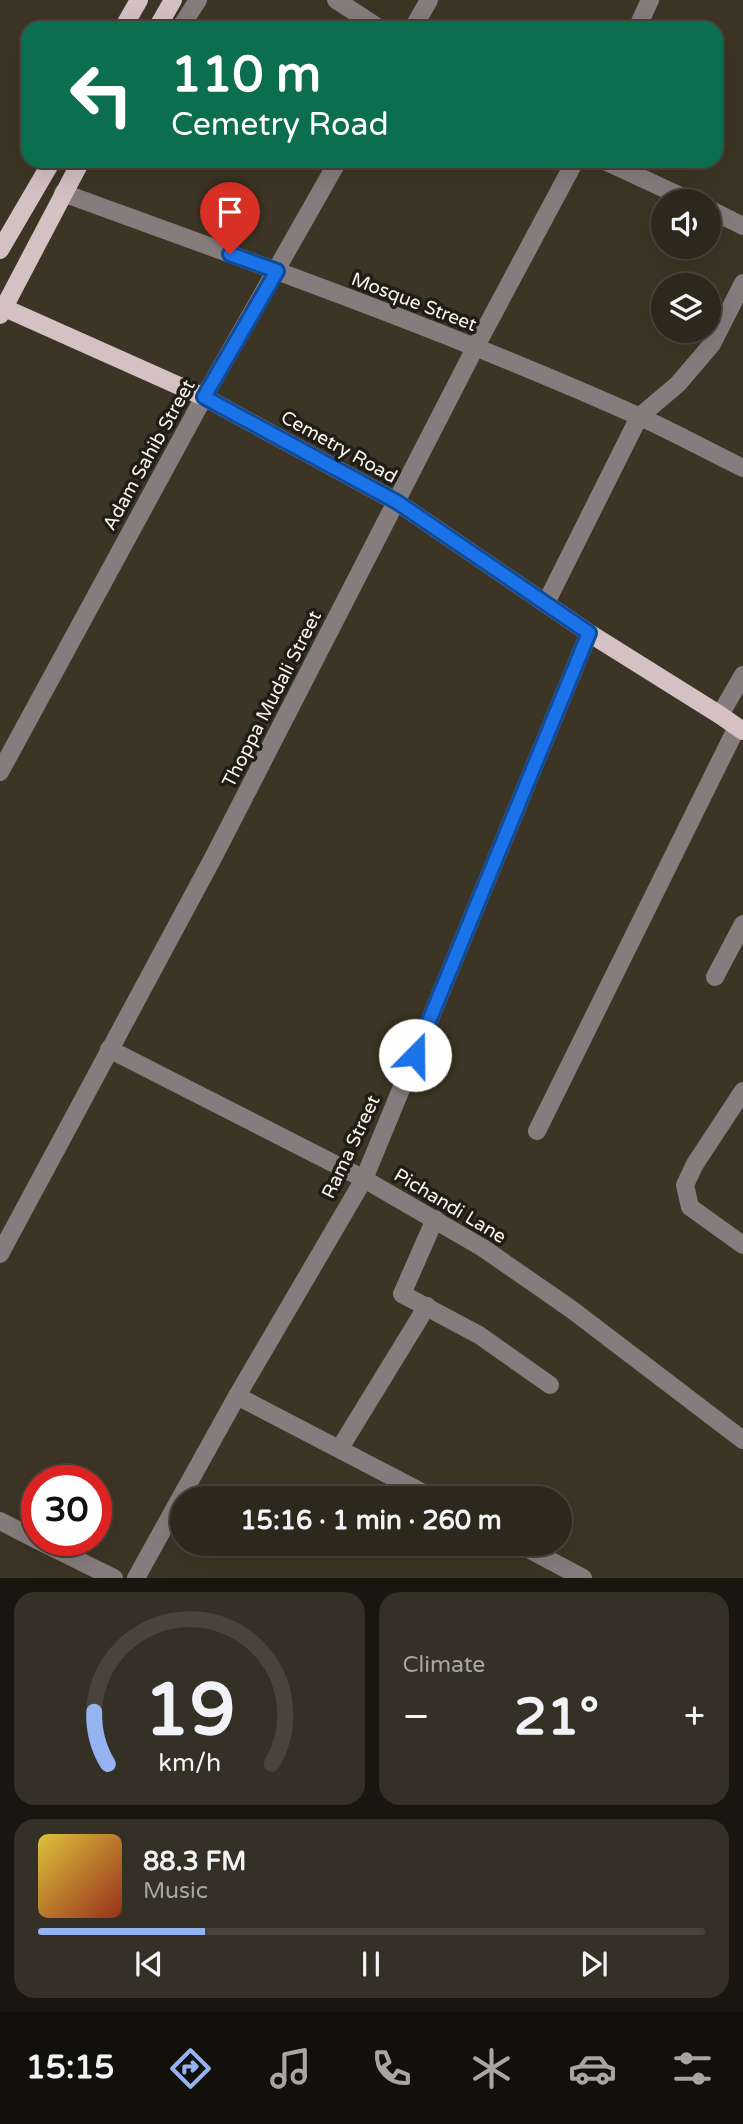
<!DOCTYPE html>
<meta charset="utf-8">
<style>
:root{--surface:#2d281c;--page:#353025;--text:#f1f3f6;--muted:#a7a6a3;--line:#48443b;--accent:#95b2f1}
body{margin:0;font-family:"Varela Round",sans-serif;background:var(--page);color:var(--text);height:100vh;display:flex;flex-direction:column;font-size:26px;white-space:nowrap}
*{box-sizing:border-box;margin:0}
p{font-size:23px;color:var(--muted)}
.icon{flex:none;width:38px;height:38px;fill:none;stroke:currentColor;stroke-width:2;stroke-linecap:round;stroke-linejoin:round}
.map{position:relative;height:1578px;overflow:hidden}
.panel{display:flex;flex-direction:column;gap:14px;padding:14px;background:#19160f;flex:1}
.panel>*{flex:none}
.top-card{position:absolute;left:21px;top:21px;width:702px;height:147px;border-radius:21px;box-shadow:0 7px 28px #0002,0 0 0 2px var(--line);background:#0b6e4f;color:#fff;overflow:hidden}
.tools{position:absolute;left:651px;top:189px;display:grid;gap:14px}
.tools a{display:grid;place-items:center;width:70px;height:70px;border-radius:50%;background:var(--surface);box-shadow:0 7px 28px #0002,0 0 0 2px var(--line);font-size:35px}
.speed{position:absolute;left:21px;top:1465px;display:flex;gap:14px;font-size:35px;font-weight:700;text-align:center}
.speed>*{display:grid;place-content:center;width:91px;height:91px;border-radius:50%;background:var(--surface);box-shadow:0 7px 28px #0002,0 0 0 2px var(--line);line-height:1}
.speed .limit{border:10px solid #d22;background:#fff;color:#111}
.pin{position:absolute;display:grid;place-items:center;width:60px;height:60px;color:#fff;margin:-72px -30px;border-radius:50% 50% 50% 0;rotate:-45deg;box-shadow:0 0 7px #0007}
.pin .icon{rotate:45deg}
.me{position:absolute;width:77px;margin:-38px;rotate:22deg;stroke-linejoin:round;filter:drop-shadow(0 0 5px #0008)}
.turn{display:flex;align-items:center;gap:24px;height:147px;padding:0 35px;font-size:32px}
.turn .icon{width:91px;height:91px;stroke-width:2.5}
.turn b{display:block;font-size:49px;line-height:60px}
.big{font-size:52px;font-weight:700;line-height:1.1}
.panel .widget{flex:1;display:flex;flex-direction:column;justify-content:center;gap:10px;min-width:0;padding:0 24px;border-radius:21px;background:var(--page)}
.panel .dial{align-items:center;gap:0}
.dial svg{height:182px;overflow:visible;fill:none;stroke:var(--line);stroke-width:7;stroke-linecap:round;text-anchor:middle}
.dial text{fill:var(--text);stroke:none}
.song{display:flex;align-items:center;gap:21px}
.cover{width:84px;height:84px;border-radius:10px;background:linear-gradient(135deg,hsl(50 70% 55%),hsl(10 70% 35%))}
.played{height:7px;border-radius:4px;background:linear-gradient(90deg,var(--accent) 25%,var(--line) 25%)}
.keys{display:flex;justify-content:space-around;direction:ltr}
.heat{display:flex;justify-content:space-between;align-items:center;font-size:38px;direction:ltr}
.panel .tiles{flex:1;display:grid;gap:14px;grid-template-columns:1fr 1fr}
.widget:last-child{grid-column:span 2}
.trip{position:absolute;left:170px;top:1486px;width:402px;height:70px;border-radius:35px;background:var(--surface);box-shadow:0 7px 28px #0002,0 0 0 2px var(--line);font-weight:700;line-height:70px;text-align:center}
.tabs{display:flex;height:112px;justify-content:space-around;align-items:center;background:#12100b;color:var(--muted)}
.tabs .icon{width:49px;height:49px}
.tabs .selected{color:var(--accent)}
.tabs b{font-size:32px;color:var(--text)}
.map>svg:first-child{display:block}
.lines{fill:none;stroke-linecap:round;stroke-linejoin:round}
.minor{stroke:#867c7d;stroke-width:18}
.major{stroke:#d5c0c3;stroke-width:18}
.route-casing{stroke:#114b97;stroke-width:18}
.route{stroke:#1a73e8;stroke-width:12}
.labels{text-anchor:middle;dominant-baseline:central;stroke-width:7;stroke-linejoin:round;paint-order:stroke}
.street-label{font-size:19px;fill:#f9f4ea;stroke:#201d16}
</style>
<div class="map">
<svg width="743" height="1578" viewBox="0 0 743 1578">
<rect width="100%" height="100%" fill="#3c3525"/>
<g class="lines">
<!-- minor -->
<g class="minor">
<path d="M 336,0 L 379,28"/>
<path d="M 180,28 L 198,0"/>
<path d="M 413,28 L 429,0"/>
<path d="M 637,28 L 650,0"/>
<path d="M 605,161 L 691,201"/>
<path d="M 63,193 C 256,263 450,332 638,416 C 674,432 708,451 743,468"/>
<path d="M 709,209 L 743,226"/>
<path d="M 546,603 L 639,417 L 678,384 L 712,344 L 743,283"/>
<path d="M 720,715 L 743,675"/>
<path d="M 0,772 L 204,397 L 338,161"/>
<path d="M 715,977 L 743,924"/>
<path d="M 109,1049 L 364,1179 L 483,1248 L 571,1309 L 743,1440"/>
<path d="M 743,1091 L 695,1164 L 685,1185 L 690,1207 L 743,1245"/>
<path d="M 537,1131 L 737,727"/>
<path d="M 435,1219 L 402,1294 L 479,1335 L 550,1385"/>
<path d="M 0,1254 L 213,858 L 475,348 L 575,161"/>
<path d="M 237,1396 L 433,1498"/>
<path d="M 340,1448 L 427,1306"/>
<path d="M 0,1521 L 37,1540"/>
<path d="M 37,1540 L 114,1578"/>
<path d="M 519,1544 L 583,1578"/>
<path d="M 136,1578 L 237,1396 L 364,1179 L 589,633"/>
</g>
<!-- major -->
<g class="major">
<path d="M 123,28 L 139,0"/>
<path d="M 157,28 L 173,0"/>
<path d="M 0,250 L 52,161"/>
<path d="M 0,306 L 204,397 L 397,502 L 589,633 L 720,715 L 743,731"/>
<path d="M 0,315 L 81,161"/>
</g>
</g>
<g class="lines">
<defs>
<path id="route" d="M 230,254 L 277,271 L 204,397 L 397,502 L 589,633 L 415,1055"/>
</defs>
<!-- route casing -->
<use href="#route" class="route-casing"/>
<!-- route -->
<use href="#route" class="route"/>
</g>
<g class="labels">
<!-- street labels -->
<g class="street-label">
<text transform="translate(414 302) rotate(21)">Mosque Street</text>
<text transform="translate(339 447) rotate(29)">Cemetry Road</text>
<text transform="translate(149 455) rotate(-61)">Adam Sahib Street</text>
<text transform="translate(272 699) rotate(-63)">Thoppa Mudali Street</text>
<text transform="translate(351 1147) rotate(-65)">Rama Street</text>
<text transform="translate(450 1206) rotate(31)">Pichandi Lane</text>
</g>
</g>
</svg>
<div class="tools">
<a><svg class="icon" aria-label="sound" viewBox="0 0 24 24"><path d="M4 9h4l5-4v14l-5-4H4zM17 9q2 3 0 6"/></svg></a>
<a><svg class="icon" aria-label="layers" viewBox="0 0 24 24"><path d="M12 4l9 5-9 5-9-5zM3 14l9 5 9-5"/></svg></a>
</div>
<div class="speed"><div class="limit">30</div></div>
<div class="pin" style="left:230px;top:254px;background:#d93025"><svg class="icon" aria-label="arrive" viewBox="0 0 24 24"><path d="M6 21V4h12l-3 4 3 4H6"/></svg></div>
<svg class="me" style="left:415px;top:1055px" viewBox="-20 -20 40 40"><circle r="19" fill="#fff"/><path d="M0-13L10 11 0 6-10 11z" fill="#1a73e8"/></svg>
<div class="trip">15:16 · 1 min · 260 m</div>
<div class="top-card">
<div class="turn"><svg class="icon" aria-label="left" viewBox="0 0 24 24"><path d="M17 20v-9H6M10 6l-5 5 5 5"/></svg><div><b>110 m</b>Cemetry Road</div></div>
</div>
</div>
<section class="panel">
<div class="tiles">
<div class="widget dial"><svg viewBox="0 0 100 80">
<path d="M14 69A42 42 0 1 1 86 69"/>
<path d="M14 69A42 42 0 0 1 8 46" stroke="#95b2f1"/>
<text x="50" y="56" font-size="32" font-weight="700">19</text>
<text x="50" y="72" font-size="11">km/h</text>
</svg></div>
<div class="widget"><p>Climate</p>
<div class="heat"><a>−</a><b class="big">21°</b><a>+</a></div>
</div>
<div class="widget">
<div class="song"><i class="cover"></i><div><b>88.3 FM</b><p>Music</p></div></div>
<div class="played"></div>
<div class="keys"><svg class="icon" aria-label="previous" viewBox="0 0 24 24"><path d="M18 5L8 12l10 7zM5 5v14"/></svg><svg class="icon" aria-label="pause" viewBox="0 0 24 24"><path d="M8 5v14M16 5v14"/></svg><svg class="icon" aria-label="next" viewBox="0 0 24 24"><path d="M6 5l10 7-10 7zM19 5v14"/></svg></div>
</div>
</div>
</section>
<nav class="tabs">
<b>15:15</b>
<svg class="icon selected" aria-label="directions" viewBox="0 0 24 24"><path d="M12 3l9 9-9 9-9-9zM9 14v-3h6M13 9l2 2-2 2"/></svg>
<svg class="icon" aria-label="music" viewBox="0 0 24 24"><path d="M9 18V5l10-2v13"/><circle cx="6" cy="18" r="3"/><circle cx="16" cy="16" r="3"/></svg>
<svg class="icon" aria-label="phone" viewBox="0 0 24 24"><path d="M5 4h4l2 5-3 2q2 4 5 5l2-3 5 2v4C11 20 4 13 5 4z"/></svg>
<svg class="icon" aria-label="climate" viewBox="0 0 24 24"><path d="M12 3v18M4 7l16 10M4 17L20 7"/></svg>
<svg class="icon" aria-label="car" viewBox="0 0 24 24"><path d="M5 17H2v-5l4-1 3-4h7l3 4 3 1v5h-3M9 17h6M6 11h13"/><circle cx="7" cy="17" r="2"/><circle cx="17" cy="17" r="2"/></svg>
<svg class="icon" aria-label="filters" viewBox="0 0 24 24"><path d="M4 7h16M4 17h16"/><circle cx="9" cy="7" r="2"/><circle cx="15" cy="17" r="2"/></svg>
</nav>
